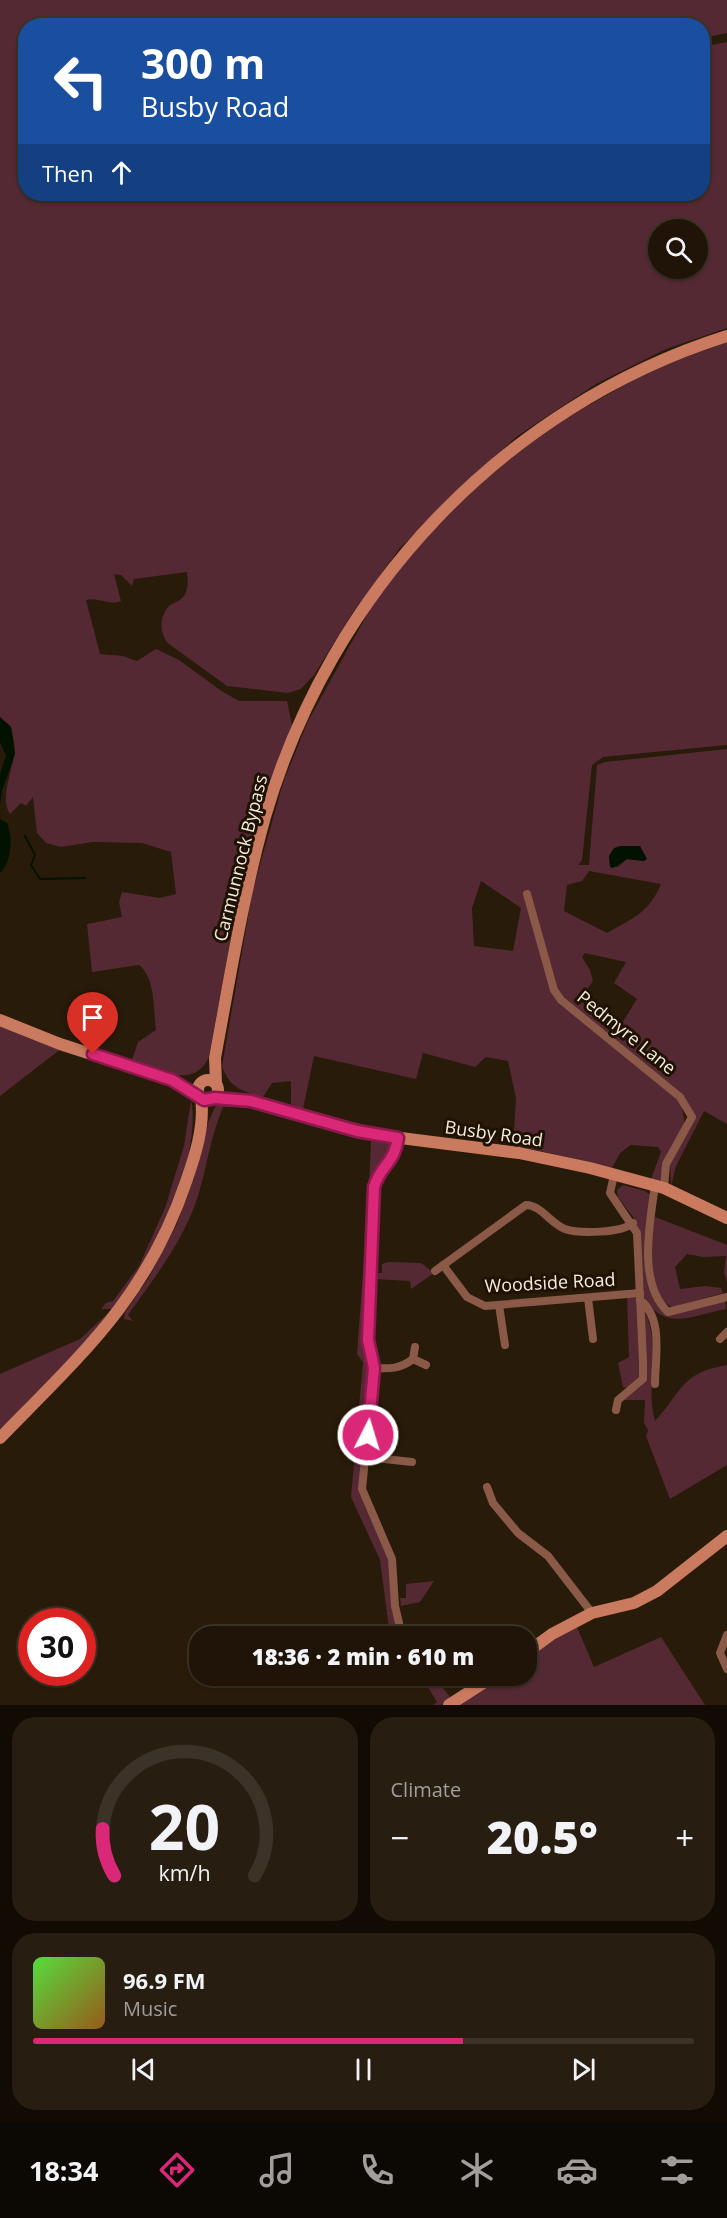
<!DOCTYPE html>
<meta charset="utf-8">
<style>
:root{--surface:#1f1407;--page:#271d11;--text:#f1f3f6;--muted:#a19e9b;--line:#3c3328;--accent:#db2777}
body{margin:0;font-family:"Open Sans",sans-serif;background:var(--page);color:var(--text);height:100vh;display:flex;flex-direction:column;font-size:22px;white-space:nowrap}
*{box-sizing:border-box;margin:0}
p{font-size:20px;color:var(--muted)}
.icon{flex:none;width:33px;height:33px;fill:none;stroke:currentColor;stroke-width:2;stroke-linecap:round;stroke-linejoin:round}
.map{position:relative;height:1705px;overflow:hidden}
.sheet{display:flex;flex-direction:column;gap:12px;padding:12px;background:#110b04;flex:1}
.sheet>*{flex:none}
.top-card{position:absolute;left:18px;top:18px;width:692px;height:183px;border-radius:24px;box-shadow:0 2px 4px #0004,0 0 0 2px var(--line);background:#1a4fa0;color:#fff;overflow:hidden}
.controls{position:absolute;left:648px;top:219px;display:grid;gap:12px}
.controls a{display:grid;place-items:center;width:60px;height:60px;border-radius:50%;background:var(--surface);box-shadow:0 2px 4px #0004,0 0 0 2px var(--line);font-size:30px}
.speed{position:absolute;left:18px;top:1608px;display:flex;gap:12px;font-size:30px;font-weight:700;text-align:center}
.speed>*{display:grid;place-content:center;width:78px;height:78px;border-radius:50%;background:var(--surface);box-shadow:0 2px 4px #0004,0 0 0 2px var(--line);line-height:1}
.speed .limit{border:9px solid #d22;background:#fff;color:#111}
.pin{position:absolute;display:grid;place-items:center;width:51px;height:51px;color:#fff;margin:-62px -26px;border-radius:50% 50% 50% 0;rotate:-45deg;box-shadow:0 0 6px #0007}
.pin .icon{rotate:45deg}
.me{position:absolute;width:66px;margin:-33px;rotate:5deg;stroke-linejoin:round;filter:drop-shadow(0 0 4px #0008)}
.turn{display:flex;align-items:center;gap:21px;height:126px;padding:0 24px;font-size:27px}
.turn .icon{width:78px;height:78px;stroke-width:2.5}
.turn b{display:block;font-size:42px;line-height:51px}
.then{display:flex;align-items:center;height:57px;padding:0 24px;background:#0003;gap:12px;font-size:22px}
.big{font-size:45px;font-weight:800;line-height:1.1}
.sheet .tile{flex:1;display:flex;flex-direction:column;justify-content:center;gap:9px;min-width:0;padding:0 21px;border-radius:24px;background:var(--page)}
.sheet .dial{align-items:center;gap:0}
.dial svg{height:156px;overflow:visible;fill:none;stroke:var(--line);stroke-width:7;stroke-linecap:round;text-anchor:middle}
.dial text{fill:var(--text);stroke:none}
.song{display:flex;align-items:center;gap:18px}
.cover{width:72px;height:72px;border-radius:9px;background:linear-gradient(135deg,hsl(110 70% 55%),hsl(30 70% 35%))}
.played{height:6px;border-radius:3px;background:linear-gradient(90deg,var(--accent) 65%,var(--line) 65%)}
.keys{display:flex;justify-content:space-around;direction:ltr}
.heat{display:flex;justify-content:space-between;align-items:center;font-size:33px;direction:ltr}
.sheet .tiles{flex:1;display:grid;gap:12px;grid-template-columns:1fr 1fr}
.tile:last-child{grid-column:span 2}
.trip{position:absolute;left:189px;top:1626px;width:348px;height:60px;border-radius:24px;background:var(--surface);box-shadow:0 2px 4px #0004,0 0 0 2px var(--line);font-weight:800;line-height:60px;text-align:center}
.tab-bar{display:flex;height:96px;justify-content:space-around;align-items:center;background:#0c0803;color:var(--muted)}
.tab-bar .icon{width:42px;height:42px}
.tab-bar .selected{color:var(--accent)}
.tab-bar b{font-size:27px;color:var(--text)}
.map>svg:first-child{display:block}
.green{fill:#542933;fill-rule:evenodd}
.water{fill:#011300}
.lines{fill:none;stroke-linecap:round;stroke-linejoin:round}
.stream{stroke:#011300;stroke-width:2}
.street{stroke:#8b5948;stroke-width:8}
.secondary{stroke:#ca7a5e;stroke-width:12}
.route-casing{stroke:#8e194d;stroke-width:15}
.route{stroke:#db2777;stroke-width:10}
.labels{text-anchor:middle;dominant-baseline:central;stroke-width:6;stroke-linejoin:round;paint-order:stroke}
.street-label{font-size:18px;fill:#f5ece0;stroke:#1f1202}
</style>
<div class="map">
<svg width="727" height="1705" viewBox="0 0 727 1705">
<rect width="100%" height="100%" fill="#291b09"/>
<!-- green -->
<g class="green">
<path d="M 0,0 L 727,0 L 727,33 L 702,38 L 702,26 L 26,26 L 26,194 L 702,194 L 702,47 L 727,42 L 727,328 L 666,349 L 596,384 L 516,437 L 400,548 L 352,614 L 314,675 L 301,689 L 288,693 L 227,686 L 169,644 C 159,634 159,617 169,606 C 173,603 178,602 182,598 C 189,591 188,581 187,572 L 134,579 L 132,586 L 121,575 L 114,574 L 121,601 C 110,606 98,597 86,600 L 100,654 L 123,656 L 137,661 L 156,649 L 179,660 L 220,690 L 239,701 L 287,701 L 292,725 L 255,830 L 234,920 L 209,1057 C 193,1091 158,1069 132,1060 L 138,1042 L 156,1030 C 153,1009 156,979 139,965 L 92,972 L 87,924 L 122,917 L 119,902 L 122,892 L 160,898 L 176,894 L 171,852 L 142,843 L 92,842 L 61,847 L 46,843 L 37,833 L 33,797 L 26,806 L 21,803 L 10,814 C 0,800 11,774 14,756 C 16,747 13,736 11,727 L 0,717 ZM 658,230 L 698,230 L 698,268 L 658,268 Z"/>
<path d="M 727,341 L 727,745 L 603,757 L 592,765 L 582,860 L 578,865 L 589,865 L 597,765 L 605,762 L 727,749 L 727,1124 L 704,1111 L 676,1166 L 671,1186 L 670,1162 L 694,1121 L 681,1102 L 685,1126 L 670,1149 L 661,1183 L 651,1179 L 661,1152 L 658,1147 L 631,1145 L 620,1153 L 612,1168 L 532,1149 L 513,1148 L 516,1098 L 508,1061 L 486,1057 L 475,1067 L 423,1053 L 416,1079 L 314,1056 L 303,1109 L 291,1104 L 291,1081 L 272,1083 L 263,1097 C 241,1090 230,1089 222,1066 L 253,889 L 283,783 L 308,721 L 373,604 L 422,540 L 459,501 L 547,429 L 628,383 L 671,362 ZM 620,846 L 640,846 L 644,861 L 627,859 L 618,867 L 610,866 L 609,856 ZM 589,871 L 661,884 C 649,913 633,918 607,933 L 564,911 L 567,885 L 582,881 ZM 481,881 L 521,908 L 513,951 L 474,946 L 472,908 ZM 585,953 L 626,962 L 614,983 L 637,999 L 619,1028 L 579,1000 L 593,981 L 590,970 L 582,957 Z"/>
<path d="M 0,1025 L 62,1048 L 0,1096 Z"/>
<path d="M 191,1100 C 200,1140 172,1219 151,1255 C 140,1273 126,1291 114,1309 L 101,1309 L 106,1303 L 113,1301 L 139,1266 L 165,1208 L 184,1146 Z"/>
<path d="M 217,1103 L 256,1107 L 223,1107 C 211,1135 207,1166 198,1196 C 184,1240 155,1277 128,1315 L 133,1321 L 124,1319 L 125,1312 L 149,1277 L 177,1224 L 194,1178 L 208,1123 Z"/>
<path d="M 371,1141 L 389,1143 L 391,1148 C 387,1162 374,1171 369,1186 Z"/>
<path d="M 623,1185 L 645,1191 L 650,1195 C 646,1232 635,1285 664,1312 L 725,1299 L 726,1309 C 693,1315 665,1333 644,1297 L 641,1237 L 634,1218 L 618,1197 L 617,1190 Z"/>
<path d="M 655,1217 L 727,1245 L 727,1282 L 724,1273 L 726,1256 L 703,1257 L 687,1254 L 675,1267 L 680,1289 L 705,1286 L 721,1288 L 723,1293 L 673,1307 C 647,1301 650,1237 655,1217 Z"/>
<path d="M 365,1245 L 367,1245 L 364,1342 L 371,1370 L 360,1494 L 388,1558 L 398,1636 L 390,1636 L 380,1560 L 351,1497 L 363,1362 L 357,1354 Z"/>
<path d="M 389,1262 L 421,1263 L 434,1273 L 411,1289 L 410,1281 L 375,1279 L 375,1273 L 382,1273 L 382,1264 Z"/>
<path d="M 627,1296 L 636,1298 L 642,1378 L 628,1388 L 623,1387 L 618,1363 L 629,1357 Z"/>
<path d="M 644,1310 C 662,1345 645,1385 655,1421 C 683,1391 680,1373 727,1365 L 727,1465 L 670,1499 L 646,1436 L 648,1430 L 644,1423 L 645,1400 L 624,1400 L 644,1383 Z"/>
<path d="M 108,1313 L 79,1350 L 0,1429 L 0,1374 L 80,1339 Z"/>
<path d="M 434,1581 L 420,1602 L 401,1606 L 400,1598 L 406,1598 L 406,1584 Z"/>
<path d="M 576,1625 L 594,1667 L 661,1637 L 705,1705 L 458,1705 L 502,1676 L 526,1676 L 527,1658 Z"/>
<path d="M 421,1676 L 433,1676 L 451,1698 L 441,1705 L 433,1705 L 437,1702 Z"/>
</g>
<!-- water -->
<g class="water">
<path d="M 0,717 L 11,727 L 15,754 L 2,791 L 0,805 L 0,774 L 6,756 L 0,742 Z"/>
<path d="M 0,819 L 7,823 C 13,839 12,861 0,873 Z"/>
<path d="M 620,846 L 640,846 L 647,859 L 644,861 L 627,859 L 613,868 L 610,867 L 609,856 L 614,848 Z"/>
</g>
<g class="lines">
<!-- stream -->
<path class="stream" d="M 25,836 L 35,855 L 31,865 L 40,879 L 85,878"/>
<!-- street -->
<g class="street">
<path d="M 527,894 L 554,990 L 561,1000 L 680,1097 L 692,1117 L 666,1164 L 664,1188"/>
<path d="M 398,1138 C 393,1166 382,1164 374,1187 L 368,1340 L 374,1368 L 362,1489 L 392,1559 L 395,1606 L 402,1636"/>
<path d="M 614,1175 L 610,1193 L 637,1233 L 643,1361 L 643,1379 L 618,1400 L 616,1410"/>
<path d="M 655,1185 C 650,1223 637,1283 668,1312 L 727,1297"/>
<path d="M 443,1265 L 467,1297 L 485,1306 L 640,1293"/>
<path d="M 435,1271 L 526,1205 C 541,1205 551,1224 565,1229 C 579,1234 622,1233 633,1223"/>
<path d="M 588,1298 L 593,1339"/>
<path d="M 640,1300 C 664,1319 655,1358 655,1384"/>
<path d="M 499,1305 L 505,1345"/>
<path d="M 720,1339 L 727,1332"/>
<path d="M 413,1359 L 426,1365"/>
<path d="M 374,1368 C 390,1369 400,1369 413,1359 L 415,1347"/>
<path d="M 366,1457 L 412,1462"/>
<path d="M 487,1487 L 493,1503 L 518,1533 L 548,1556 L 592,1613"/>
<path d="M 727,1635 L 720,1653 L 727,1669"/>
</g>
<!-- secondary -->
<g class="secondary">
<path d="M 0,1020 L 60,1044 L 172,1080 L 199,1095"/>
<circle cx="208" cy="1090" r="10"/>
<path d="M 216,1084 L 215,1058 C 230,977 243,896 265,817 C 330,592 503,407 727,336"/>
<path d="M 215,1098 L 251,1101 L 377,1135 L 519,1153 L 590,1168 L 664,1188 L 727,1218"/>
<path d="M 0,1438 C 82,1354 147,1297 186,1182 C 195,1156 205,1126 201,1098"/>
<path d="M 526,1653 L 552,1634 L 592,1613 L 634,1603 L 657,1591 L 727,1536"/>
<path d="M 449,1705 L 494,1676"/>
</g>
</g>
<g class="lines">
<defs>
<path id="route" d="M 93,1054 L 172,1080 L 204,1100 L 215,1098 L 251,1101 L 357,1131 L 398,1138 C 393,1166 381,1164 374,1187 L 368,1340 L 374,1368 L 368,1435"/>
</defs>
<!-- route casing -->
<use href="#route" class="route-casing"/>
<!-- route -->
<use href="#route" class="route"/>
</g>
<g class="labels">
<!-- street labels -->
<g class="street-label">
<text transform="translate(240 858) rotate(-76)">Carmunnock Bypass</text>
<text transform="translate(627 1032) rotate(39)">Pedmyre Lane</text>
<text transform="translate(494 1133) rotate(8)">Busby Road</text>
<text transform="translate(550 1282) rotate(-3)">Woodside Road</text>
</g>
</g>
</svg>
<div class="controls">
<a><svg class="icon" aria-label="search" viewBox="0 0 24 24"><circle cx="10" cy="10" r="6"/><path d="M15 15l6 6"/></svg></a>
</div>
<div class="speed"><div class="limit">30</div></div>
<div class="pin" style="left:93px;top:1054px;background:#d93025"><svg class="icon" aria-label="arrive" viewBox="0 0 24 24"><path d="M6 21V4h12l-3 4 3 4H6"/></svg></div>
<svg class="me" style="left:368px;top:1435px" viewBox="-20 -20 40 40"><circle r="17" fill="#db2777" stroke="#fff" stroke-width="3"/><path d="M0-11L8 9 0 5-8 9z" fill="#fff"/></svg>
<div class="trip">18:36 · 2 min · 610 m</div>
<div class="top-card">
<div class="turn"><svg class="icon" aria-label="left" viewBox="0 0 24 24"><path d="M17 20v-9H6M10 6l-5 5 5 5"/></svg><div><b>300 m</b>Busby Road</div></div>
<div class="then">Then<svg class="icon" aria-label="ahead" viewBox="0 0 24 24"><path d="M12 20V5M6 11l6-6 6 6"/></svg></div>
</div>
</div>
<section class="sheet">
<div class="tiles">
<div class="tile dial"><svg viewBox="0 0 100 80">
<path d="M14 69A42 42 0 1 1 86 69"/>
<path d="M14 69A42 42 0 0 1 8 45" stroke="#db2777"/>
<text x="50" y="56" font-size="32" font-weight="700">20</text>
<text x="50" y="72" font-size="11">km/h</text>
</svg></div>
<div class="tile"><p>Climate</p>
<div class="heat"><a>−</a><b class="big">20.5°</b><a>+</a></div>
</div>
<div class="tile">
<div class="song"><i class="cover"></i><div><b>96.9 FM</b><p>Music</p></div></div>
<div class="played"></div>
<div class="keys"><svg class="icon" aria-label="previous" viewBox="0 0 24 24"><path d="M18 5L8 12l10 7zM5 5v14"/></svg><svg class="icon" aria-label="pause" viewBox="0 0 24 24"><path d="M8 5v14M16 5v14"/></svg><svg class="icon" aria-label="next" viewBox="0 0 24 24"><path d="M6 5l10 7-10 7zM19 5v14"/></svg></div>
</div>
</div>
</section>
<nav class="tab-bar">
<b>18:34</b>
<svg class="icon selected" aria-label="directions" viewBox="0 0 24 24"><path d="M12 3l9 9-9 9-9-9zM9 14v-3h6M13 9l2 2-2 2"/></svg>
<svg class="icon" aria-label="music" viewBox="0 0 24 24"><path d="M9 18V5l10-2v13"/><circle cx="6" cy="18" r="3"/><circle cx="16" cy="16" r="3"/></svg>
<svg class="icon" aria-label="phone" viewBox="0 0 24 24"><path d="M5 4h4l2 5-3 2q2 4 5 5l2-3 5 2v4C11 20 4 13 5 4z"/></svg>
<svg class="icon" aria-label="climate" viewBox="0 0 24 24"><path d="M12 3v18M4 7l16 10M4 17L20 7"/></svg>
<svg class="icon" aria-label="car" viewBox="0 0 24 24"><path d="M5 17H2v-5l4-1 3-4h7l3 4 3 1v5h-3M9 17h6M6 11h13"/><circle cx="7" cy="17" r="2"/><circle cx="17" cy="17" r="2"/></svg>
<svg class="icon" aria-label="filters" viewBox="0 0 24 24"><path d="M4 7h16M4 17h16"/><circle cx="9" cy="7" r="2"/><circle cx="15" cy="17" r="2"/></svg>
</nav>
